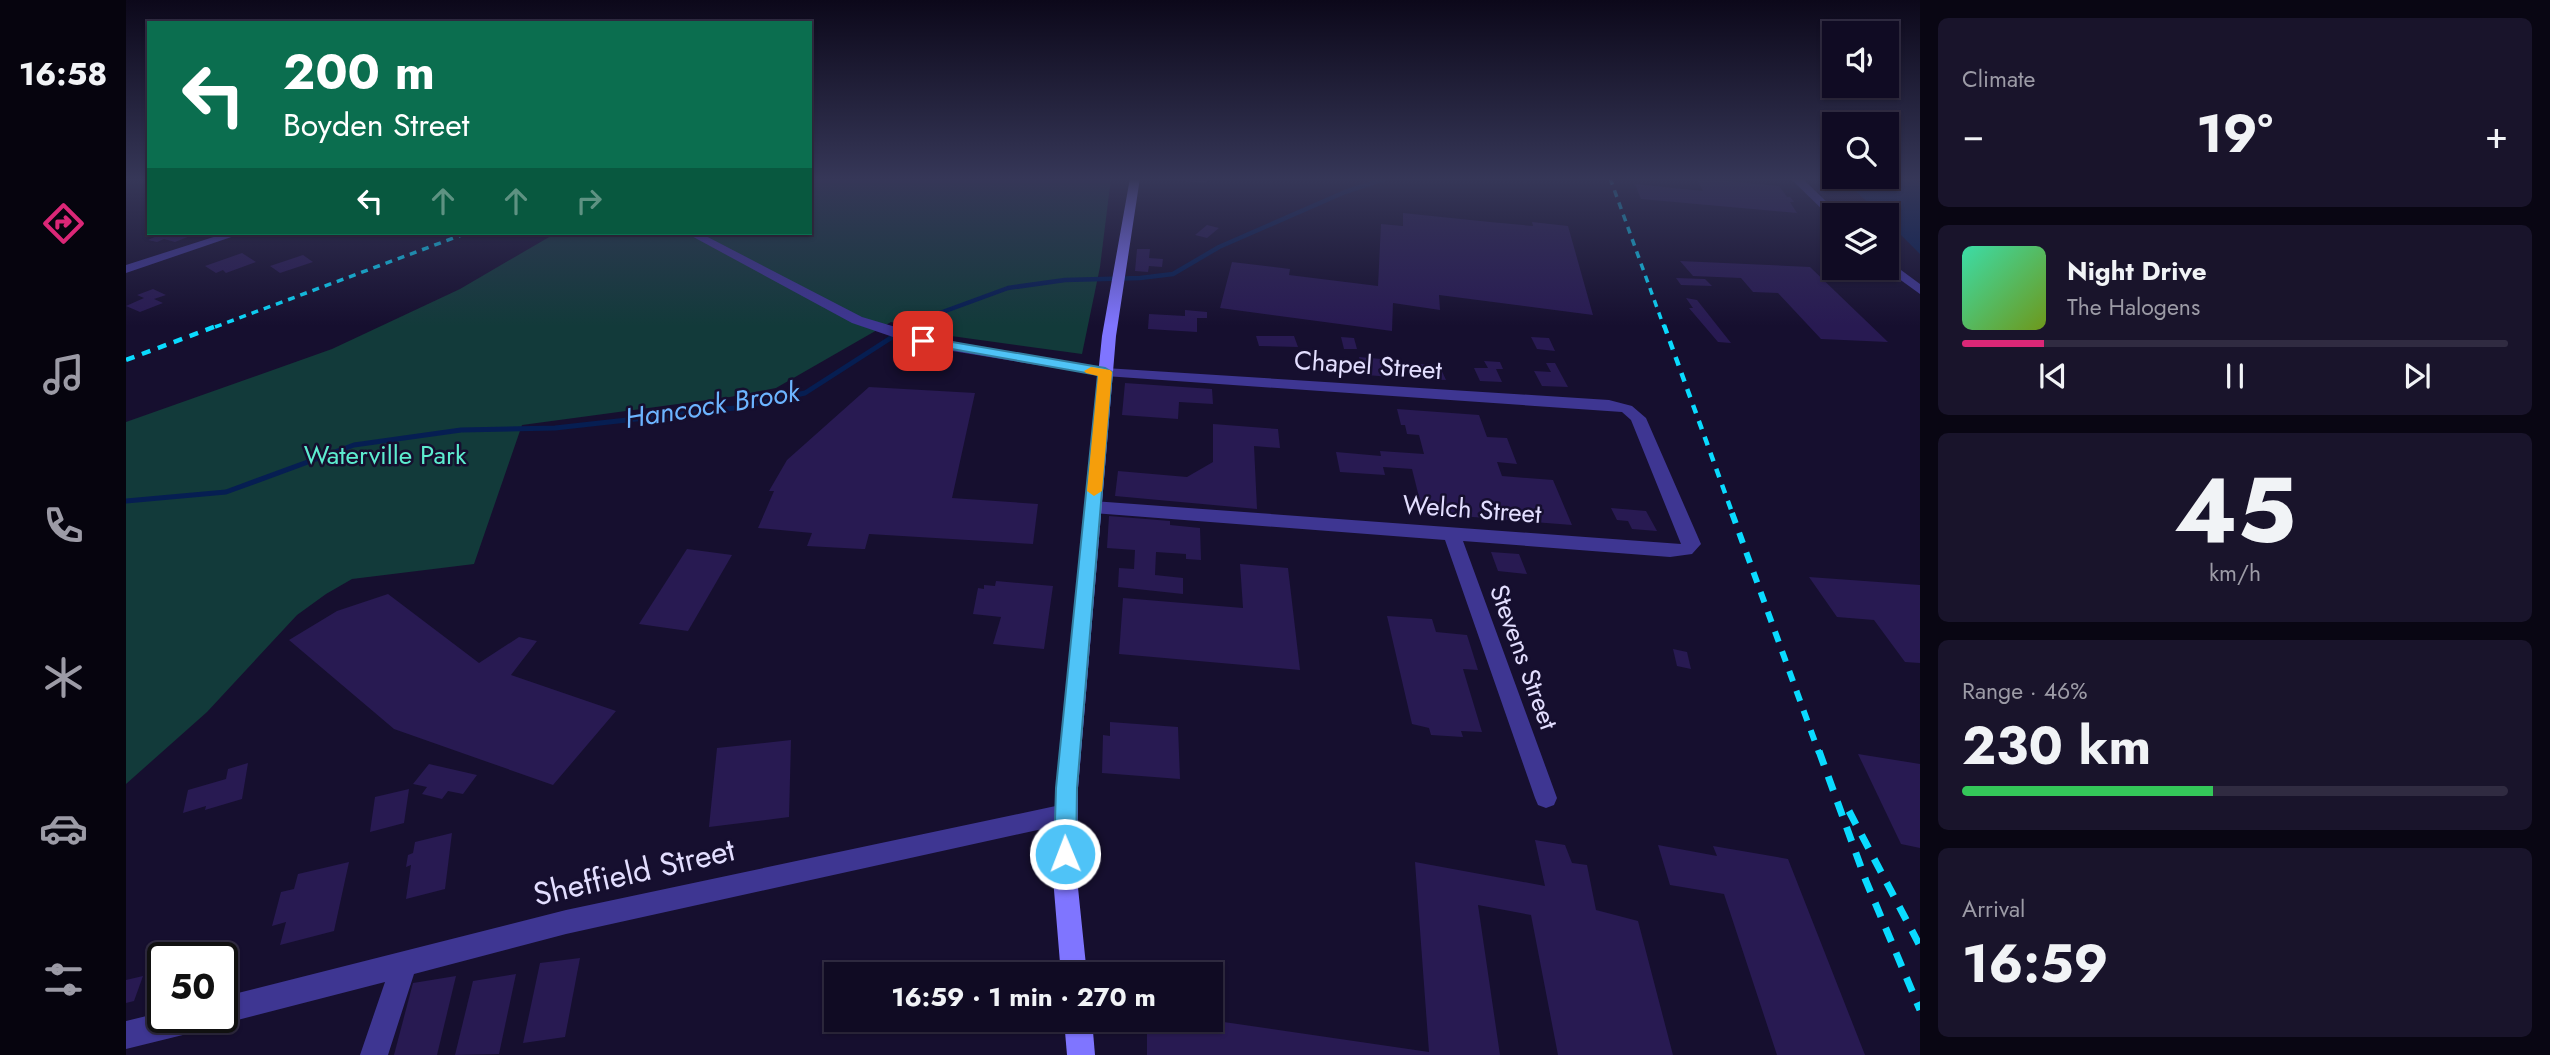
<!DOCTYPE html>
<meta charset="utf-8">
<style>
:root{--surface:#100b23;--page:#19142b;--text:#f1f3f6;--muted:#9c9ba6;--line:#302b41;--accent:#db2777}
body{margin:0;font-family:Jost,sans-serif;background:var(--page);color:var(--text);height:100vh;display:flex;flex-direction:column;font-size:26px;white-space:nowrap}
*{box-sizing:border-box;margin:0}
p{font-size:23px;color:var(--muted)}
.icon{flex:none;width:38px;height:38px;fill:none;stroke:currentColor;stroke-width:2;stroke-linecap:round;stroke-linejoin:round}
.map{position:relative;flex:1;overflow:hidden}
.sheet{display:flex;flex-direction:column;gap:18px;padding:18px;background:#090613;width:630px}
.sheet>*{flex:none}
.top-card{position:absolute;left:21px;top:21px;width:665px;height:214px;border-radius:0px;box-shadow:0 2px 5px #0004,0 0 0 2px var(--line);background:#0b6e4f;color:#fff;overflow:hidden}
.tools{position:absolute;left:1696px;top:21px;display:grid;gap:14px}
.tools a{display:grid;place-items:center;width:77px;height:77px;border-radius:0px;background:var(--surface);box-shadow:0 2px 5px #0004,0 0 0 2px var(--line);font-size:35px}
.speed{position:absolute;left:21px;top:942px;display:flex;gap:14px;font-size:35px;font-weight:700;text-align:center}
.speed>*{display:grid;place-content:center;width:91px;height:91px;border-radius:50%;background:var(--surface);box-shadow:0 2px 5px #0004,0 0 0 2px var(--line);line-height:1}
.speed .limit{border:4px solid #111;border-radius:10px;background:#fff;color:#111}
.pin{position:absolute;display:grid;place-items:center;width:60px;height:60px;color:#fff;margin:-30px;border-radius:14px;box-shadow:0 4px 10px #0006}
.me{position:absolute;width:77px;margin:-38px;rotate:359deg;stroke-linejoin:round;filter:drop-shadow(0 0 5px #0008)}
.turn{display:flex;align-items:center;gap:24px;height:147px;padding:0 21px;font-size:32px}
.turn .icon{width:91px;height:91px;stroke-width:2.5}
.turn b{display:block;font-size:49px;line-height:60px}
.lanes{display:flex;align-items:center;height:66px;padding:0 21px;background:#0003;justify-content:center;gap:35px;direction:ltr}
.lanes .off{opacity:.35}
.big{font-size:52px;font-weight:700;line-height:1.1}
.sheet .card{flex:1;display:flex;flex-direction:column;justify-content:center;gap:10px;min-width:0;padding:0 24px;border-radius:10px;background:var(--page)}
.sheet .dial{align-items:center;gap:0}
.dial b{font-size:91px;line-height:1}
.song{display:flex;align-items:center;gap:21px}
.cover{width:84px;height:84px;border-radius:10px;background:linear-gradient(135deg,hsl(160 70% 55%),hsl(80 70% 35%))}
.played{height:7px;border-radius:4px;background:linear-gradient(90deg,var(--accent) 15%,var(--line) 15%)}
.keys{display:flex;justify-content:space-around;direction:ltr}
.heat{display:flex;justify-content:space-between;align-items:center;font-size:38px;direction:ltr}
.charge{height:10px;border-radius:5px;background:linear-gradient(90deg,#34c759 46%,var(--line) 0)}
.trip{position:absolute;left:698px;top:962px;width:399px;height:70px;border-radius:0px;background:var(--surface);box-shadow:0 2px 5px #0004,0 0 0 2px var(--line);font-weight:700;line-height:70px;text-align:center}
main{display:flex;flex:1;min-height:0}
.dock{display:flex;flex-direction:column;width:126px;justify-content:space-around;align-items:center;background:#06040e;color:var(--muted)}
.dock .icon{width:49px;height:49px}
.dock .active{color:var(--accent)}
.dock b{font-size:32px;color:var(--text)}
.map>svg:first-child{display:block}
.green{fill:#123a3a}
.water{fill:#061e52}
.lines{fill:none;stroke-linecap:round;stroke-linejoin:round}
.stream-far1{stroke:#061e52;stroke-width:4.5}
.stream{stroke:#061e52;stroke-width:5}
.building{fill:#281a52}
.street{fill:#3e3692;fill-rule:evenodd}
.secondary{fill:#7f75ff;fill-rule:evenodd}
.rail-far3{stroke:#0adbff;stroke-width:3.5;stroke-dasharray:7 6;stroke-linecap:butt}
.rail-far2{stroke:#0adbff;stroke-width:4.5;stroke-dasharray:9 8;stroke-linecap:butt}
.rail-far1{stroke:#0adbff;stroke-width:6;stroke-dasharray:11 10;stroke-linecap:butt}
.rail{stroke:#0adbff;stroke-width:7;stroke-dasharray:15 12;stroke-linecap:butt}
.route{fill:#4fc3f7;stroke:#337fa1;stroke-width:2}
.slow{fill:#f59e0b}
.labels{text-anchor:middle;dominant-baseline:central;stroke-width:5;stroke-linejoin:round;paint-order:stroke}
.street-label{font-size:26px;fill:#e3deff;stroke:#160f2f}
.park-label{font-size:26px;fill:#5deccf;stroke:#160f2f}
.water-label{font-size:28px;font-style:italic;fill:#6cb4ff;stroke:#160f2f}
.near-street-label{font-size:32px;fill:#e3deff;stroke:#160f2f}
</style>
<main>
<nav class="dock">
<b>16:58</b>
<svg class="icon active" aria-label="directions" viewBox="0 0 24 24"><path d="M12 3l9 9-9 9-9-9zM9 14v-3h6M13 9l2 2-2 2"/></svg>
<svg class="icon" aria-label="music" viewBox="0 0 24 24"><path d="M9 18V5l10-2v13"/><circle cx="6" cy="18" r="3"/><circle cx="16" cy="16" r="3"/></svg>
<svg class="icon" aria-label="phone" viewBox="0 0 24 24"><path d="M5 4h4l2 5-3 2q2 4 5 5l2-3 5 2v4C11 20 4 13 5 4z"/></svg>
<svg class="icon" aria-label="climate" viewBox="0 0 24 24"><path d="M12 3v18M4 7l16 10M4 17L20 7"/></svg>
<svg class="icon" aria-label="car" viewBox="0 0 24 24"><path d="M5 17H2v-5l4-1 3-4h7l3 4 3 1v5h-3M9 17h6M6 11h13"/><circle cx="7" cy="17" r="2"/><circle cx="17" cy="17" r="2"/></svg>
<svg class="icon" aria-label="filters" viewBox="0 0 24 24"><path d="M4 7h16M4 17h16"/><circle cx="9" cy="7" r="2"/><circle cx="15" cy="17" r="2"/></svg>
</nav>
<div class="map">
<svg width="1794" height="1055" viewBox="0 0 1794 1055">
<rect width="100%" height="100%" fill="#160f2f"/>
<!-- green -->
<path class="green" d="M 684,178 L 985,178 L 974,267 L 956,354 L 818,335 L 765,322 L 650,388 L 604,397 L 396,425 L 348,564 L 226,579 L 200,594 L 171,615 L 81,712 L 0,784 L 0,422 L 206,349 L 334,289 L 430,233 L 684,233 Z"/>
<!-- water -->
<path class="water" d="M 1716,178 L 1787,178 L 1794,184 L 1794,254 L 1761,221 L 1760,215 L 1755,215 Z"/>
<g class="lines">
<!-- stream-far1 -->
<path class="stream-far1" d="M 783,327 L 792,321 L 882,288 L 939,280 L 1014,278 L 1047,274 L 1093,247 L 1219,192 L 1261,178"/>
<!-- stream -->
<path class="stream" d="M 0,501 L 100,492 L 228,445 L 335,430 L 429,428 L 609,408 L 679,393 L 785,325"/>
</g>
<!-- building -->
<g class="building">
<path d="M 1046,178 L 1081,178 L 1081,183 L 1046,180 Z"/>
<path d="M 1570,178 L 1653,186 L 1661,197 L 1664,197 L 1668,202 L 1664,202 L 1671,213 L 1515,199 L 1509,184 L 1577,191 Z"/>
<path d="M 1277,213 L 1364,222 L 1407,226 L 1406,222 L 1442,226 L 1467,315 L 1313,295 L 1314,310 L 1267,303 L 1266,331 L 1094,308 L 1106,262 L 1164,269 L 1163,275 L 1252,286 L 1255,224 L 1277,226 Z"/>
<path d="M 1081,225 L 1093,228 L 1081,238 L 1069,235 Z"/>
<path d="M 37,233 L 55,233 L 64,236 L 49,242 L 38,239 L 31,242 L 22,240 Z"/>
<path d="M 1011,249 L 1024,249 L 1023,258 L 1037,259 L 1036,267 L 1023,266 L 1022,272 L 1009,271 Z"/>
<path d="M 116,253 L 130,262 L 100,273 L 97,270 L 90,273 L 79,266 Z"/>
<path d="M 177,255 L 187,262 L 154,273 L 144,266 Z"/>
<path d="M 1554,261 L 1684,267 L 1762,342 L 1695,339 L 1652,293 L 1627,292 L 1615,278 L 1567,276 Z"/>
<path d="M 1550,278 L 1579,279 L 1586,286 L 1555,285 Z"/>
<path d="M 27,289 L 40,295 L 28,299 L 37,303 L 14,312 L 0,306 L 18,298 L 11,295 Z"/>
<path d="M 1560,298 L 1571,300 L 1605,343 L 1592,342 L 1563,308 L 1567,308 Z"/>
<path d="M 1059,310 L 1081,312 L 1081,318 L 1071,318 L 1071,332 L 1022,329 L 1023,314 L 1059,316 Z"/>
<path d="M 1130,336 L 1168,336 L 1172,347 L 1133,346 Z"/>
<path d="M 1215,337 L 1228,338 L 1231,349 L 1218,349 Z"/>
<path d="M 1405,337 L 1423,338 L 1429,351 L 1411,349 Z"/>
<path d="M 1233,357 L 1266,360 L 1268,370 L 1262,369 L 1264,377 L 1241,375 L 1238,363 L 1234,363 Z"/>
<path d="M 1358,361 L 1374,362 L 1377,369 L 1370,369 L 1376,382 L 1354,381 L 1348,368 L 1362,368 Z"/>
<path d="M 1420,363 L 1429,363 L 1442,387 L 1416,386 L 1408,371 L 1425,372 Z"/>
<path d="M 1290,364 L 1313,365 L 1320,380 L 1296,379 Z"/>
<path d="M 999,383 L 1086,389 L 1087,404 L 1053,402 L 1052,419 L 996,415 Z"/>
<path d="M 743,387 L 849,393 L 826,498 L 912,504 L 907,544 L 743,534 L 739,549 L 736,549 L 681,546 L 686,533 L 632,528 L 648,491 L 643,491 L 661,460 Z"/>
<path d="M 1271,409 L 1353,415 L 1361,437 L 1381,438 L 1391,464 L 1371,462 L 1376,476 L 1427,480 L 1446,525 L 1297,513 L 1286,469 L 1257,467 L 1259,475 L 1214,472 L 1210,452 L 1255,456 L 1254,451 L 1298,454 L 1293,435 L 1281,434 L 1279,425 L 1275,425 Z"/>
<path d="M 1087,424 L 1152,429 L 1154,448 L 1128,446 L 1131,509 L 989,496 L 992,471 L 1061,477 L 1087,462 Z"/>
<path d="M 1485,508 L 1520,511 L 1531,531 L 1506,529 L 1502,521 L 1491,520 Z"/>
<path d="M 983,516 L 1044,521 L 1044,525 L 1074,528 L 1075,560 L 1060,559 L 1060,554 L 1030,552 L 1029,575 L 1057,578 L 1057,594 L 992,587 L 993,568 L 1008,569 L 1009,550 L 981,548 Z"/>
<path d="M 561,549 L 606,555 L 562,631 L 513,624 Z"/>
<path d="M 1365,552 L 1393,554 L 1401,574 L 1372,571 Z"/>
<path d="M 1114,564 L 1162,568 L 1174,670 L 993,654 L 997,598 L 1117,608 Z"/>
<path d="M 1683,577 L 1794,585 L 1794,663 L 1779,662 L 1748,620 L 1711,617 Z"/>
<path d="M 870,581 L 927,586 L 918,649 L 867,644 L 875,617 L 847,614 L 852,588 L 858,589 L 858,585 L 869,586 Z"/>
<path d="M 262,594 L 353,663 L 393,637 L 411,641 L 385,675 L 490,711 L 427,785 L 268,729 L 163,640 L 211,611 Z"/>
<path d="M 1261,616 L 1306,619 L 1310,632 L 1341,635 L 1352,670 L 1337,669 L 1356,732 L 1335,731 L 1337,737 L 1305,735 L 1303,728 L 1286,724 Z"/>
<path d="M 1547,649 L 1561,652 L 1565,669 L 1551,666 Z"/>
<path d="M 984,722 L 1052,727 L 1054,779 L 976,773 L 977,735 L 984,736 Z"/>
<path d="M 665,740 L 663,817 L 583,827 L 591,748 Z"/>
<path d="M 1732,754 L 1794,764 L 1794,848 L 1775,844 Z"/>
<path d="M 122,763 L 116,799 L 79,810 L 80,806 L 57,813 L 62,790 L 100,779 L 102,769 Z"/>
<path d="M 303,764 L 351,775 L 337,794 L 322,791 L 316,799 L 296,794 L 301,787 L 287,784 Z"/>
<path d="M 283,789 L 278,823 L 244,832 L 249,797 Z"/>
<path d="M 326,833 L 319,889 L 280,899 L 285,865 L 280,867 L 282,855 L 287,853 L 289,842 Z"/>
<path d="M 1409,840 L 1439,845 L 1446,863 L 1461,865 L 1470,910 L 1512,921 L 1547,1055 L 1432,1055 L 1405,915 L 1352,905 L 1374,1055 L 1021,1055 L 1021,1020 L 1084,1020 L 1303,1052 L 1289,862 L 1419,886 Z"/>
<path d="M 1532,845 L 1591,856 L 1587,846 L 1662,859 L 1739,1055 L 1651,1055 L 1598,894 L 1544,885 Z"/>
<path d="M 223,862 L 208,931 L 154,945 L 160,922 L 146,926 L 155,892 L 168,889 L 172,874 Z"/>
<path d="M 454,958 L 439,1037 L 397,1043 L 414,963 Z"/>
<path d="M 390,974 L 373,1054 L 329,1055 L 347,981 Z"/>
<path d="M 17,976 L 8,1001 L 0,1003 L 0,980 Z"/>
<path d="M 330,976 L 311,1055 L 268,1055 L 287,983 Z"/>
</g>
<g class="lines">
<!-- street -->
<g class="street">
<path d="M 1664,178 L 1676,178 L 1714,215 L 1704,217 Z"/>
<path d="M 100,233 L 117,233 L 0,273 L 0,265 Z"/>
<path d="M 560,233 L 574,233 L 736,317 L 820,342 L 979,368 L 1483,400 L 1506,406 L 1520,418 L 1575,544 L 1566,554 L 1544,557 L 1337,541 L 1431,798 L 1428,805 L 1420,808 L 1412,805 L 1409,798 L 1319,540 L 967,513 L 958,507 L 967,501 L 1555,544 L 1505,420 L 1496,412 L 979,376 L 820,350 L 770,338 L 726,323 Z"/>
<path d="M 1760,259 L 1794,284 L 1794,294 L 1758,268 L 1760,268 Z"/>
<path d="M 939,804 L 947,807 L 951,814 L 947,821 L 939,824 L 440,934 L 288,974 L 262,1055 L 234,1055 L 259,982 L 96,1024 L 86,1019 L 83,1027 L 73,1031 L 0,1049 L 0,1021 L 37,1012 L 37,1017 L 96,1017 L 96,997 L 440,910 Z"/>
</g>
<!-- secondary -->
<g class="secondary">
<path d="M 1004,178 L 1014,178 L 990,336 L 952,788 L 951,878 L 961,975 L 935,975 L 927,878 L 930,788 L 976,336 Z"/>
<path d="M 938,1020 L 966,1020 L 969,1055 L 941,1055 Z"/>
</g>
<!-- rail-far3 -->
<g class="rail-far3">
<path d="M 1484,178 L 1538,327"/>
<path d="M 89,327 L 341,233"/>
</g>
<!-- rail-far2 -->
<g class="rail-far2">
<path d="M 1538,325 L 1607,515"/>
<path d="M 0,360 L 93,325"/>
</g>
<!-- rail-far1 -->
<path class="rail-far1" d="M 1606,513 L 1693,753"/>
<!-- rail -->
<g class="rail">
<path d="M 1693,751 L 1740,881 L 1794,1010"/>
<path d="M 1723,811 L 1794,946"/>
</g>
</g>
<!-- sky -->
<linearGradient id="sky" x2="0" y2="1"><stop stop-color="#0c081a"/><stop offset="0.55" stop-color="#363758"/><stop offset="1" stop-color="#363758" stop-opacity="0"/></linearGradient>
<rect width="1794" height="326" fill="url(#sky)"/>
<!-- route -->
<path class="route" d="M 797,337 L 979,368 L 986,372 L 951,788 L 950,854 L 947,861 L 939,864 L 931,861 L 928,854 L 930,788 L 972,375 L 792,343 L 791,341 Z"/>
<!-- slow -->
<path class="slow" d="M 965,367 L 984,370 L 986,372 L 976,491 L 968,496 L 961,491 L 972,376 L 960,373 L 958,371 Z"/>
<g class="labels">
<!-- street labels -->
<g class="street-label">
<text transform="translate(1242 365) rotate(4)">Chapel Street</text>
<text transform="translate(1346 509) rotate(4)">Welch Street</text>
<text transform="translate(1398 657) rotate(70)">Stevens Street</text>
</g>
<!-- park labels -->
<g class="park-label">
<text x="259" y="455">Waterville Park</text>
</g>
<!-- water labels -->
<g class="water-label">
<text transform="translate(586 405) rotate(-9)">Hancock Brook</text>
</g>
<!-- near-street labels -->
<g class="near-street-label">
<text transform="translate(508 872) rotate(-13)">Sheffield Street</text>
</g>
</g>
</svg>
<div class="tools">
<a><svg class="icon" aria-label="sound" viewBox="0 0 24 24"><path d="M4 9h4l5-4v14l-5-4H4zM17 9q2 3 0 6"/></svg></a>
<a><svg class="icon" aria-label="search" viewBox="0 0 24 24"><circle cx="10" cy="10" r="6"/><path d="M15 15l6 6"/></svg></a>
<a><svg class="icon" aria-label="layers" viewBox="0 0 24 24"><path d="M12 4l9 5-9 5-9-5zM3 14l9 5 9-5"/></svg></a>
</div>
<div class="speed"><div class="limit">50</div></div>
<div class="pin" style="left:797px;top:341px;background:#d93025"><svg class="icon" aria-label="arrive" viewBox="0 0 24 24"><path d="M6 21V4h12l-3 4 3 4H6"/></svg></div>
<svg class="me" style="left:939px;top:854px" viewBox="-20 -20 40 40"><circle r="17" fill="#4fc3f7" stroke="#fff" stroke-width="3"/><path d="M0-11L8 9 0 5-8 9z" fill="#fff"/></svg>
<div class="trip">16:59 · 1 min · 270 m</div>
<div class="top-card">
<div class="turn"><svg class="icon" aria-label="left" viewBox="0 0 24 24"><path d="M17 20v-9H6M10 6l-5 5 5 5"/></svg><div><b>200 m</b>Boyden Street</div></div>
<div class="lanes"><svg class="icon" aria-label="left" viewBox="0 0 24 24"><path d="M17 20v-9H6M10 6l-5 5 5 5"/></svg><svg class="icon off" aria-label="ahead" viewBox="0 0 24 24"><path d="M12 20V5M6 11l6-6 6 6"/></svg><svg class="icon off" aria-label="ahead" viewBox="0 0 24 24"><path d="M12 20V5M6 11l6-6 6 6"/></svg><svg class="icon off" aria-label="right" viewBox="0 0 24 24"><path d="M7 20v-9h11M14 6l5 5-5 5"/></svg></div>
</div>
</div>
<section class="sheet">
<div class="card"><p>Climate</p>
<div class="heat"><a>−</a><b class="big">19°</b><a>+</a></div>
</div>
<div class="card">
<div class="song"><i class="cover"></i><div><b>Night Drive</b><p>The Halogens</p></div></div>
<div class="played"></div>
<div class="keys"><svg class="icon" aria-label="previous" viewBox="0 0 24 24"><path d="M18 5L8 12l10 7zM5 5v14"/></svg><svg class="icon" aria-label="pause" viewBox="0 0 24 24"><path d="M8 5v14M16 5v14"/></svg><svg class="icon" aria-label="next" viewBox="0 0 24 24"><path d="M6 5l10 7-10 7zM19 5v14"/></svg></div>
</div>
<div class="card dial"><b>45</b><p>km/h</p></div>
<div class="card"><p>Range · 46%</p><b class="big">230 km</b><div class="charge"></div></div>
<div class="card"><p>Arrival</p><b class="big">16:59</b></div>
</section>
</main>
